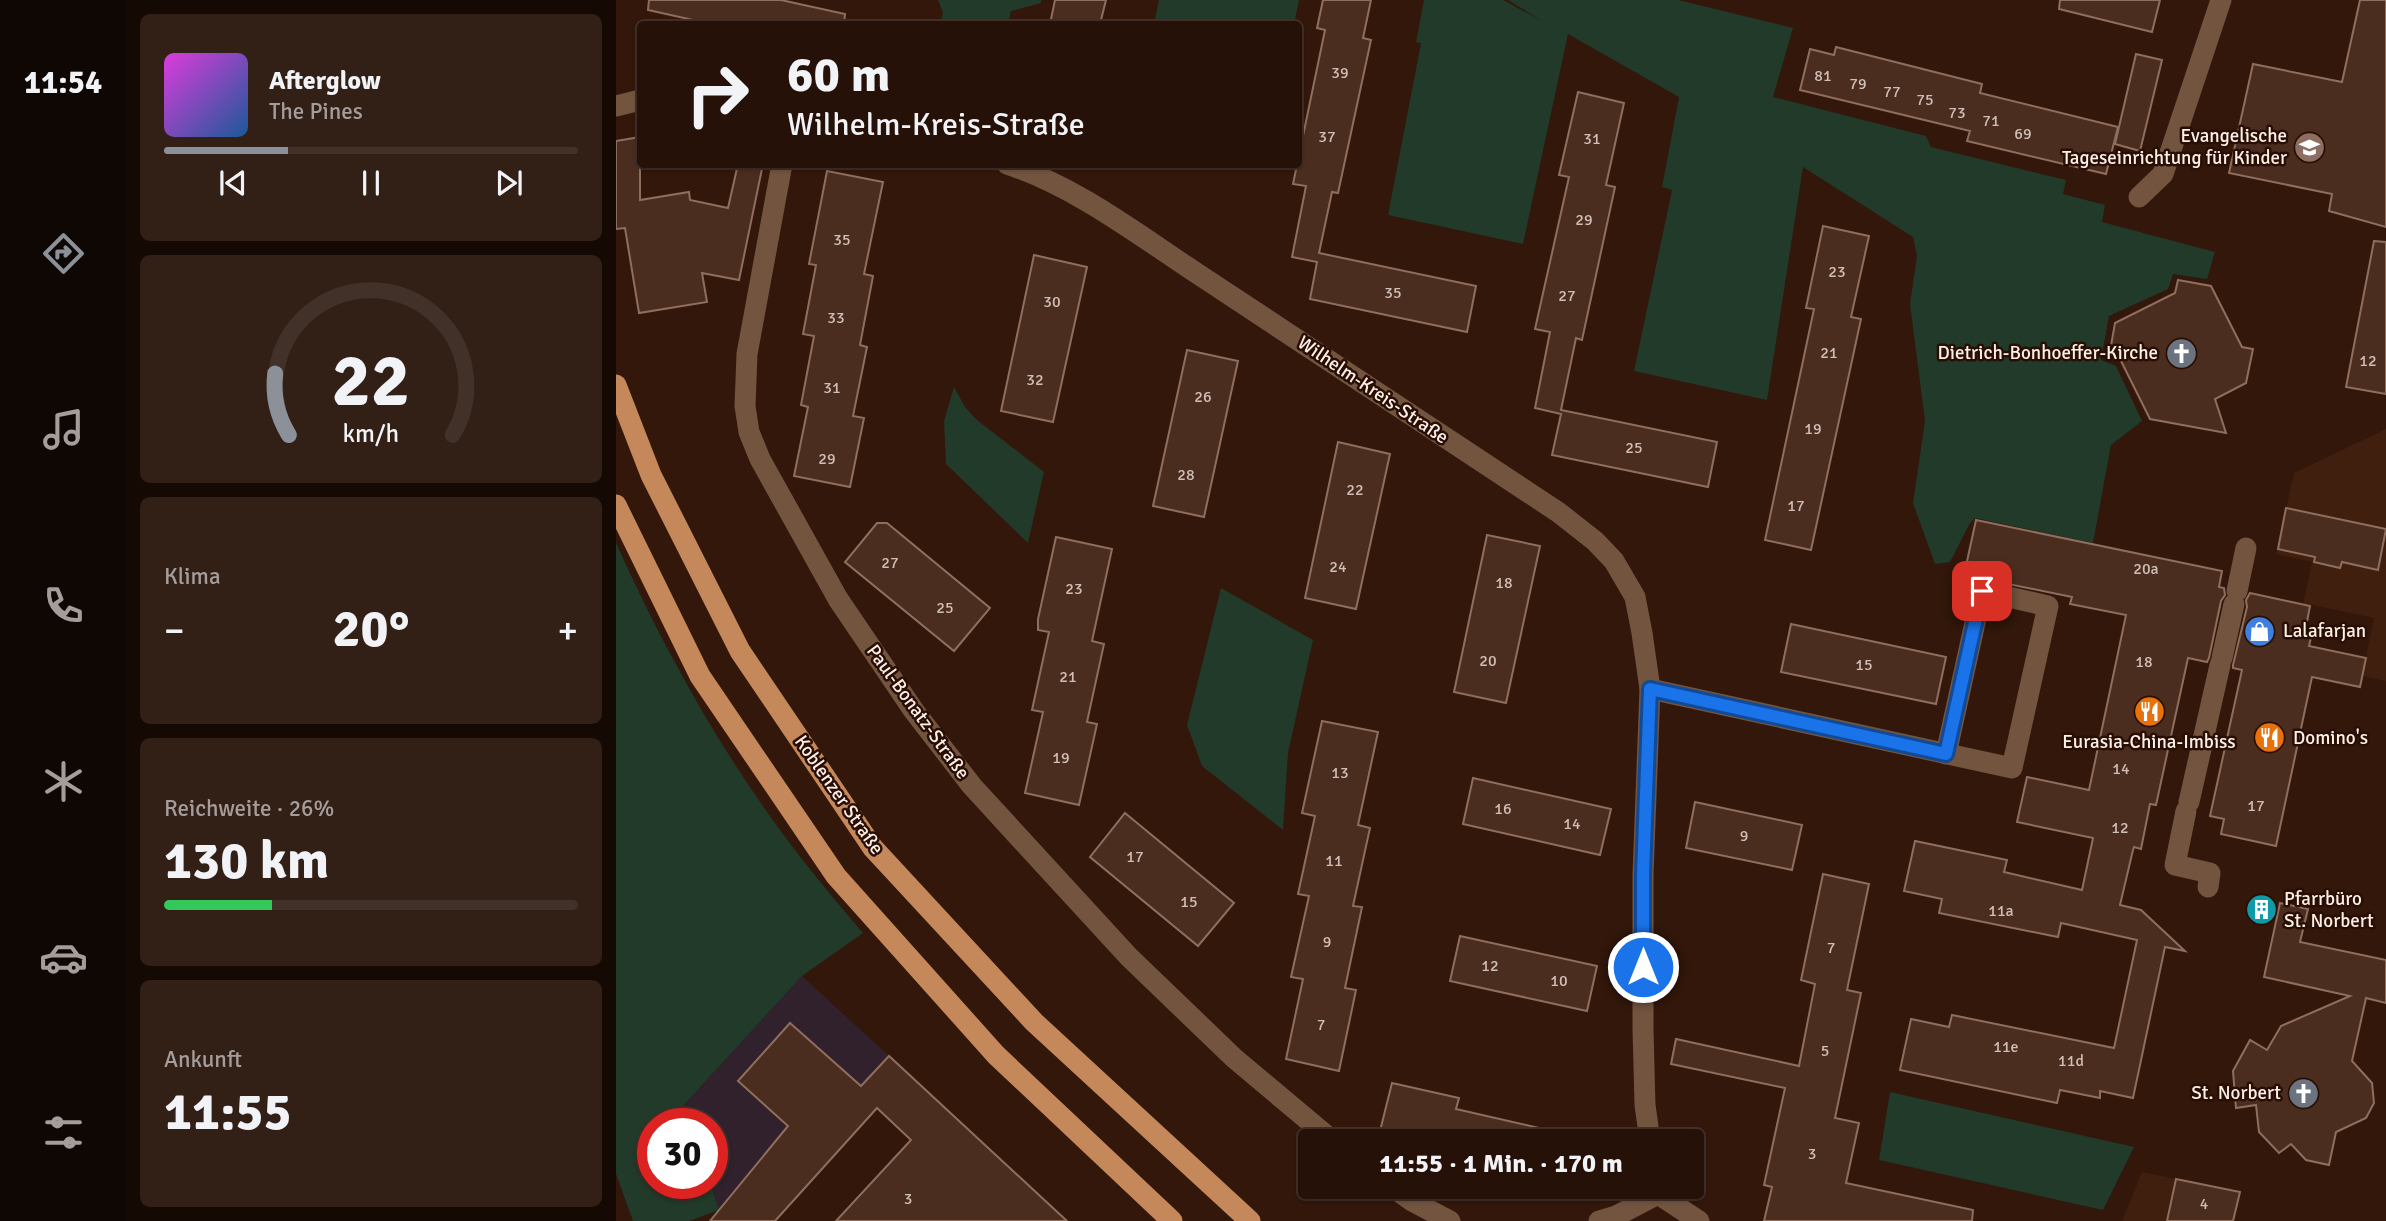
<!DOCTYPE html>
<html lang="de">
<meta charset="utf-8">
<style>
:root{--surface:#261108;--page:#321f16;--text:#f1f3f6;--muted:#a49d9c;--line:#423129;--accent:#8c9099}
body{margin:0;font-family:Signika,sans-serif;background:var(--page);color:var(--text);height:100vh;display:flex;flex-direction:column;font-size:26px;white-space:nowrap}
*{box-sizing:border-box;margin:0}
p{font-size:23px;color:var(--muted)}
.icon{flex:none;width:38px;height:38px;fill:none;stroke:currentColor;stroke-width:2;stroke-linecap:round;stroke-linejoin:round}
.map{position:relative;flex:1;overflow:hidden}
.panel{display:flex;flex-direction:column;gap:14px;padding:14px;background:#150904;width:490px}
.panel>*{flex:none}
.guide{position:absolute;left:21px;top:21px;width:665px;height:147px;border-radius:7px;box-shadow:0 2px 5px #0004,0 0 0 2px var(--line);background:#261108;color:var(--text);overflow:hidden}
.speed{position:absolute;left:21px;top:1108px;display:flex;gap:14px;font-size:35px;font-weight:700;text-align:center}
.speed>*{display:grid;place-content:center;width:91px;height:91px;border-radius:50%;background:var(--surface);box-shadow:0 2px 5px #0004,0 0 0 2px var(--line);line-height:1}
.speed .limit{border:10px solid #d22;background:#fff;color:#111}
.pin{position:absolute;display:grid;place-items:center;width:60px;height:60px;color:#fff;margin:-30px;border-radius:14px;box-shadow:0 4px 10px #0006}
.me{position:absolute;width:77px;margin:-38px;rotate:0deg;stroke-linejoin:round;filter:drop-shadow(0 0 5px #0008)}
.turn{display:flex;align-items:center;gap:24px;height:147px;padding:0 35px;font-size:32px}
.turn .icon{width:91px;height:91px;stroke-width:2.5}
.turn b{display:block;font-size:49px;line-height:60px}
.big{font-size:52px;font-weight:700;line-height:1.1}
.panel .card{flex:1;display:flex;flex-direction:column;justify-content:center;gap:10px;min-width:0;padding:0 24px;border-radius:10px;background:var(--page)}
.panel .dial{align-items:center;gap:0}
.dial svg{height:182px;overflow:visible;fill:none;stroke:var(--line);stroke-width:7;stroke-linecap:round;text-anchor:middle}
.dial text{fill:var(--text);stroke:none}
.song{display:flex;align-items:center;gap:21px}
.cover{width:84px;height:84px;border-radius:10px;background:linear-gradient(135deg,hsl(300 70% 55%),hsl(210 70% 35%))}
.played{height:7px;border-radius:4px;background:linear-gradient(90deg,var(--accent) 30%,var(--line) 30%)}
.keys{display:flex;justify-content:space-around;direction:ltr}
.heat{display:flex;justify-content:space-between;align-items:center;font-size:38px;direction:ltr}
.charge{height:10px;border-radius:5px;background:linear-gradient(90deg,#34c759 26%,var(--line) 0)}
.trip{position:absolute;left:682px;top:1129px;width:406px;height:70px;border-radius:7px;background:var(--surface);box-shadow:0 2px 5px #0004,0 0 0 2px var(--line);font-weight:700;line-height:70px;text-align:center}
main{display:flex;flex:1;min-height:0}
.menu{display:flex;flex-direction:column;width:126px;justify-content:space-around;align-items:center;background:#0f0703;color:var(--muted)}
.menu .icon{width:49px;height:49px}
.menu .active{color:var(--accent)}
.menu b{font-size:32px;color:var(--text)}
.map>svg:first-child{display:block}
.industrial{fill:#30212d}
.built{fill:#401f0e}
.green{fill:#213a29}
.building{fill:#4a2d1f;stroke:#8f6e5e;stroke-width:2}
.lines{fill:none;stroke-linecap:round;stroke-linejoin:round}
.minor{stroke:#72543f;stroke-width:21}
.major{stroke:#c5885a;stroke-width:21}
.route-casing{stroke:#114b97;stroke-width:18}
.route{stroke:#1a73e8;stroke-width:12}
.labels{text-anchor:middle;dominant-baseline:central;stroke-width:5;stroke-linejoin:round;paint-order:stroke}
.number-label{font-size:16px;fill:#d1beb6}
.poi-label{font-size:19px;fill:#feefe8;stroke:#280e03;text-anchor:end}
.street-label{font-size:19px;fill:#feefe8;stroke:#280e03}
</style>
<main>
<nav class="menu">
<b>11:54</b>
<svg class="icon active" aria-label="directions" viewBox="0 0 24 24"><path d="M12 3l9 9-9 9-9-9zM9 14v-3h6M13 9l2 2-2 2"/></svg>
<svg class="icon" aria-label="music" viewBox="0 0 24 24"><path d="M9 18V5l10-2v13"/><circle cx="6" cy="18" r="3"/><circle cx="16" cy="16" r="3"/></svg>
<svg class="icon" aria-label="phone" viewBox="0 0 24 24"><path d="M5 4h4l2 5-3 2q2 4 5 5l2-3 5 2v4C11 20 4 13 5 4z"/></svg>
<svg class="icon" aria-label="climate" viewBox="0 0 24 24"><path d="M12 3v18M4 7l16 10M4 17L20 7"/></svg>
<svg class="icon" aria-label="car" viewBox="0 0 24 24"><path d="M5 17H2v-5l4-1 3-4h7l3 4 3 1v5h-3M9 17h6M6 11h13"/><circle cx="7" cy="17" r="2"/><circle cx="17" cy="17" r="2"/></svg>
<svg class="icon" aria-label="filters" viewBox="0 0 24 24"><path d="M4 7h16M4 17h16"/><circle cx="9" cy="7" r="2"/><circle cx="15" cy="17" r="2"/></svg>
</nav>
<section class="panel">
<div class="card">
<div class="song"><i class="cover"></i><div><b>Afterglow</b><p>The Pines</p></div></div>
<div class="played"></div>
<div class="keys"><svg class="icon" aria-label="previous" viewBox="0 0 24 24"><path d="M18 5L8 12l10 7zM5 5v14"/></svg><svg class="icon" aria-label="pause" viewBox="0 0 24 24"><path d="M8 5v14M16 5v14"/></svg><svg class="icon" aria-label="next" viewBox="0 0 24 24"><path d="M6 5l10 7-10 7zM19 5v14"/></svg></div>
</div>
<div class="card dial"><svg viewBox="0 0 100 80">
<path d="M14 69A42 42 0 1 1 86 69"/>
<path d="M14 69A42 42 0 0 1 8 42" stroke="#8c9099"/>
<text x="50" y="56" font-size="32" font-weight="700">22</text>
<text x="50" y="72" font-size="11">km/h</text>
</svg></div>
<div class="card"><p>Klima</p>
<div class="heat"><a>−</a><b class="big">20°</b><a>+</a></div>
</div>
<div class="card"><p>Reichweite · 26%</p><b class="big">130 km</b><div class="charge"></div></div>
<div class="card"><p>Ankunft</p><b class="big">11:55</b></div>
</section>
<div class="map">
<svg width="1770" height="1221" viewBox="0 0 1770 1221">
<rect width="100%" height="100%" fill="#32170a"/>
<!-- industrial -->
<path class="industrial" d="M 186,976 L 273,1056 L 242,1090 L 103,1210 L 94,1183 L 96,1183 L 96,1124 L 72,1123 L 66,1107 Z"/>
<!-- built -->
<g class="built">
<path d="M 1770,429 L 1770,681 L 1746,676 L 1758,618 L 1692,604 L 1687,605 L 1696,562 L 1660,554 L 1678,473 Z"/>
<path d="M 1526,1172 L 1624,1192 L 1617,1221 L 1506,1221 Z"/>
</g>
<!-- green -->
<g class="green">
<path d="M 322,0 L 425,0 L 425,3 L 395,11 L 392,24 L 324,24 L 327,13 Z"/>
<path d="M 543,0 L 683,0 L 678,24 L 538,24 Z"/>
<path d="M 808,0 L 887,0 L 926,21 L 892,0 L 1062,0 L 1177,28 L 1157,97 L 1310,136 L 1315,147 L 1450,180 L 1447,194 L 1489,205 L 1486,222 L 1599,252 L 1591,279 L 1557,274 L 1552,289 L 1493,316 L 1485,360 L 1500,366 L 1526,421 L 1495,445 L 1477,543 L 1359,518 L 1354,523 L 1334,562 L 1319,564 L 1297,503 L 1309,421 L 1294,304 L 1301,256 L 1297,237 L 1187,167 L 1151,400 L 1018,371 L 1056,190 L 1046,187 L 1063,97 L 952,34 L 907,244 L 772,215 L 805,43 L 800,42 Z"/>
<path d="M 338,387 L 349,407 L 361,420 L 428,472 L 412,543 L 330,464 L 328,421 Z"/>
<path d="M 0,543 C 50,654 111,763 186,859 C 205,884 226,908 247,933 L 186,976 L 66,1107 L 72,1123 L 37,1124 L 37,1183 L 94,1183 L 103,1210 L 73,1221 L 17,1221 L 0,1174 Z"/>
<path d="M 605,588 L 697,640 L 672,753 L 667,830 L 586,766 L 571,725 Z"/>
<path d="M 1274,1092 L 1518,1147 L 1487,1210 L 1263,1160 Z"/>
</g>
<!-- building -->
<g class="building">
<path d="M 33,0 L 165,0 L 229,14 L 228,24 L 95,24 L 32,10 Z"/>
<path d="M 439,0 L 490,0 L 484,24 L 434,24 Z"/>
<path d="M 707,0 L 755,0 L 747,38 L 755,40 L 722,193 L 716,192 L 703,253 L 860,286 L 851,332 L 694,299 L 701,262 L 676,257 L 690,186 L 677,184 L 709,30 L 701,28 Z"/>
<path d="M 1444,0 L 1544,0 L 1536,32 L 1443,9 Z"/>
<path d="M 1744,0 L 1770,0 L 1770,227 L 1713,211 L 1716,194 L 1613,173 L 1637,64 L 1726,82 Z"/>
<path d="M 1220,47 L 1366,84 L 1364,93 L 1502,127 L 1490,174 L 1351,141 L 1354,131 L 1184,90 L 1194,49 L 1218,55 Z"/>
<path d="M 1520,54 L 1546,60 L 1524,151 L 1499,144 Z"/>
<path d="M 962,92 L 1008,103 L 990,185 L 999,187 L 966,340 L 960,338 L 945,410 L 1101,442 L 1092,487 L 936,455 L 945,414 L 919,408 L 934,332 L 919,329 L 953,177 L 943,175 Z"/>
<path d="M 24,137 L 24,200 L 73,192 L 74,200 L 112,208 L 122,164 L 147,164 L 123,280 L 86,273 L 91,302 L 23,313 L 9,228 L 0,229 L 0,141 Z"/>
<path d="M 211,171 L 267,182 L 248,274 L 257,276 L 244,345 L 251,347 L 237,416 L 248,418 L 234,487 L 178,476 L 192,407 L 185,405 L 198,336 L 187,334 L 200,265 L 193,264 Z"/>
<path d="M 1207,226 L 1253,236 L 1235,317 L 1245,319 L 1195,550 L 1149,540 L 1198,309 L 1190,308 Z"/>
<path d="M 1758,241 L 1770,242 L 1770,394 L 1730,387 Z"/>
<path d="M 418,255 L 471,267 L 437,422 L 385,411 Z"/>
<path d="M 1562,280 L 1595,286 L 1626,347 L 1637,349 L 1630,383 L 1599,399 L 1610,433 L 1534,419 L 1504,359 L 1493,357 L 1499,323 L 1559,293 Z"/>
<path d="M 571,350 L 622,361 L 588,517 L 537,506 Z"/>
<path d="M 722,442 L 774,454 L 740,609 L 689,598 Z"/>
<path d="M 1670,508 L 1770,529 L 1762,570 L 1726,562 L 1724,568 L 1698,562 L 1699,557 L 1662,549 Z"/>
<path d="M 1360,520 L 1606,571 L 1603,587 L 1608,588 L 1609,595 L 1605,601 L 1593,658 L 1591,662 L 1572,658 L 1540,805 L 1534,804 L 1525,849 L 1518,847 L 1517,850 L 1504,905 L 1525,910 L 1569,951 L 1549,947 L 1517,1098 L 1484,1091 L 1484,1098 L 1444,1090 L 1441,1103 L 1284,1070 L 1295,1019 L 1333,1027 L 1336,1015 L 1498,1048 L 1521,940 L 1445,923 L 1442,937 L 1323,913 L 1326,899 L 1288,891 L 1299,841 L 1391,860 L 1388,872 L 1466,890 L 1477,838 L 1401,822 L 1411,777 L 1473,790 L 1510,615 L 1454,604 L 1456,597 L 1348,575 Z"/>
<path d="M 261,523 L 271,523 L 374,608 L 338,651 L 229,562 Z"/>
<path d="M 871,535 L 924,546 L 890,703 L 838,692 Z"/>
<path d="M 440,537 L 496,549 L 476,641 L 488,644 L 471,722 L 481,724 L 463,805 L 409,793 L 427,712 L 416,710 L 433,632 L 422,630 L 422,619 Z"/>
<path d="M 1634,593 L 1694,606 L 1689,632 L 1696,634 L 1693,646 L 1750,658 L 1744,687 L 1696,677 L 1660,846 L 1605,834 L 1608,819 L 1594,816 L 1626,670 L 1617,668 L 1617,665 L 1631,607 L 1630,600 Z"/>
<path d="M 1175,624 L 1330,657 L 1320,704 L 1165,672 Z"/>
<path d="M 706,721 L 762,732 L 742,825 L 754,828 L 737,906 L 746,907 L 729,988 L 740,990 L 723,1071 L 670,1059 L 687,979 L 675,977 L 693,896 L 682,894 L 699,816 L 686,813 Z"/>
<path d="M 857,778 L 995,809 L 984,855 L 847,824 Z"/>
<path d="M 1079,802 L 1186,825 L 1176,870 L 1070,848 Z"/>
<path d="M 509,813 L 618,903 L 582,946 L 474,857 Z"/>
<path d="M 1207,874 L 1253,884 L 1231,990 L 1245,993 L 1219,1118 L 1243,1123 L 1230,1183 L 1357,1210 L 1356,1221 L 1148,1221 L 1156,1187 L 1148,1185 L 1169,1088 L 1055,1064 L 1060,1039 L 1183,1066 L 1199,984 L 1185,980 Z"/>
<path d="M 1664,903 L 1692,909 L 1684,942 L 1770,960 L 1770,1003 L 1750,998 L 1736,1061 L 1756,1083 L 1758,1103 L 1750,1118 L 1720,1132 L 1713,1165 L 1690,1160 L 1675,1144 L 1663,1153 L 1643,1132 L 1640,1105 L 1620,1108 L 1617,1071 L 1634,1040 L 1651,1050 L 1665,1026 L 1734,996 L 1648,977 Z"/>
<path d="M 844,936 L 981,966 L 971,1011 L 834,981 Z"/>
<path d="M 174,1023 L 245,1086 L 273,1056 L 451,1221 L 220,1221 L 295,1140 L 261,1108 L 159,1221 L 94,1221 L 172,1126 L 122,1081 Z"/>
<path d="M 776,1083 L 843,1098 L 840,1109 L 971,1139 L 971,1141 L 789,1141 L 763,1135 Z"/>
<path d="M 1560,1179 L 1624,1192 L 1617,1221 L 1551,1221 Z"/>
</g>
<g class="lines">
<!-- minor -->
<g class="minor">
<path d="M 0,106 L 24,100"/>
<path d="M 166,164 L 131,354 L 129,406 L 133,432 L 144,459 L 222,599 L 298,711 L 356,786 L 513,957 L 618,1058 L 717,1141"/>
<path d="M 391,164 C 463,188 525,237 588,278 C 706,355 824,435 942,512 L 979,541 L 998,561 L 1019,597 L 1026,633 L 1034,689 L 1027,875 L 1027,1029 L 1029,1105 L 1034,1141"/>
<path d="M 1523,197 L 1547,174 L 1605,0"/>
<path d="M 1621,591 L 1630,548"/>
<path d="M 1606,658 L 1618,604"/>
<path d="M 1034,689 L 1396,768 L 1432,606 L 1366,591 L 1330,754"/>
<path d="M 1573,802 L 1604,665"/>
<path d="M 1570,811 L 1559,865 L 1594,873 L 1592,887"/>
<path d="M 775,1186 L 796,1201 L 834,1221"/>
<path d="M 1041,1186 L 1042,1194 L 1083,1221"/>
<path d="M 983,1221 L 1000,1216 L 1042,1194"/>
</g>
<!-- major -->
<g class="major">
<path d="M 0,385 L 35,475 L 124,651 L 257,848 L 418,1022 L 634,1221"/>
<path d="M 0,505 L 84,676 L 220,876 L 380,1055 L 556,1221"/>
</g>
</g>
<g class="lines">
<defs>
<path id="route" d="M 1027,967 L 1027,874 L 1034,689 L 1330,754 L 1366,591"/>
</defs>
<!-- route casing -->
<use href="#route" class="route-casing"/>
<!-- route -->
<use href="#route" class="route"/>
</g>
<!-- icons -->
<defs>
<symbol id="school-disc" viewBox="-11 -11 22 22"><circle r="9.5" fill="#8d6e63" stroke="#280e03"/><path d="M0-5L7-2L0 1L-7-2ZM-4 1L0 2.5L4 1V4Q0 6-4 4Z" fill="#fff"/></symbol>
<symbol id="church-disc" viewBox="-11 -11 22 22"><circle r="9.5" fill="#6b7280" stroke="#280e03"/><path d="M-1.2-6h2.4v3.5h3.3v2.4h-3.3V6h-2.4V-.1h-3.3v-2.4h3.3Z" fill="#fff"/></symbol>
<symbol id="shop-disc" viewBox="-11 -11 22 22"><circle r="9.5" fill="#3f7fe0" stroke="#280e03"/><path d="M-5-2.5h2.3a2.7 3.5 0 0 1 5.4 0H5L5.5 6h-11ZM-1.5-2.5h3a1.5 2.3 0 0 0-3 0Z" fill="#fff"/></symbol>
<symbol id="restaurant-disc" viewBox="-11 -11 22 22"><circle r="9.5" fill="#e8710a" stroke="#280e03"/><path d="M-5-6h1v4h1v-4h1v4h1v-4h1v5L-1.5 .5V6h-2V.5L-5-1ZM5-6V6H3V1.5H1.5Q1.5-4 5-6Z" fill="#fff"/></symbol>
<symbol id="building-disc" viewBox="-11 -11 22 22"><circle r="9.5" fill="#0f9aa8" stroke="#280e03"/><path d="M-4-6H4V6H1V3H-1V6H-4ZM-2.5-4.3h1.7v1.8h-1.7ZM.8-4.3h1.7v1.8H.8ZM-2.5-1h1.7V.8h-1.7ZM.8-1h1.7V.8H.8Z" fill="#fff"/></symbol>
</defs>
<g fill-rule="evenodd">
<use href="#school-disc" x="1676" y="130" width="35" height="35"/>
<use href="#church-disc" x="1548" y="336" width="35" height="35"/>
<use href="#shop-disc" x="1626" y="614" width="35" height="35"/>
<use href="#restaurant-disc" x="1516" y="694" width="35" height="35"/>
<use href="#restaurant-disc" x="1636" y="720" width="35" height="35"/>
<use href="#building-disc" x="1628" y="892" width="35" height="35"/>
<use href="#church-disc" x="1670" y="1076" width="35" height="35"/>
</g>
<g class="labels">
<!-- number labels -->
<g class="number-label">
<text x="724" y="73">39</text>
<text x="1207" y="76">81</text>
<text x="1242" y="84">79</text>
<text x="1276" y="92">77</text>
<text x="1309" y="100">75</text>
<text x="1341" y="113">73</text>
<text x="1375" y="121">71</text>
<text x="1407" y="134">69</text>
<text x="711" y="137">37</text>
<text x="976" y="139">31</text>
<text x="968" y="220">29</text>
<text x="226" y="240">35</text>
<text x="1221" y="272">23</text>
<text x="777" y="293">35</text>
<text x="951" y="296">27</text>
<text x="436" y="302">30</text>
<text x="220" y="318">33</text>
<text x="1213" y="353">21</text>
<text x="1752" y="361">12</text>
<text x="419" y="380">32</text>
<text x="216" y="388">31</text>
<text x="587" y="397">26</text>
<text x="1197" y="429">19</text>
<text x="1018" y="448">25</text>
<text x="211" y="459">29</text>
<text x="570" y="475">28</text>
<text x="739" y="490">22</text>
<text x="1180" y="506">17</text>
<text x="274" y="563">27</text>
<text x="722" y="567">24</text>
<text x="1530" y="569">20a</text>
<text x="888" y="583">18</text>
<text x="458" y="589">23</text>
<text x="329" y="608">25</text>
<text x="872" y="661">20</text>
<text x="1528" y="662">18</text>
<text x="1248" y="665">15</text>
<text x="452" y="677">21</text>
<text x="445" y="758">19</text>
<text x="1505" y="769">14</text>
<text x="724" y="773">13</text>
<text x="1640" y="806">17</text>
<text x="887" y="809">16</text>
<text x="956" y="824">14</text>
<text x="1504" y="828">12</text>
<text x="1128" y="836">9</text>
<text x="519" y="857">17</text>
<text x="718" y="861">11</text>
<text x="573" y="902">15</text>
<text x="1385" y="911">11a</text>
<text x="711" y="942">9</text>
<text x="1215" y="948">7</text>
<text x="874" y="966">12</text>
<text x="943" y="981">10</text>
<text x="705" y="1025">7</text>
<text x="1390" y="1047">11e</text>
<text x="1209" y="1051">5</text>
<text x="1455" y="1061">11d</text>
<text x="1196" y="1154">3</text>
<text x="292" y="1199">3</text>
<text x="1588" y="1204">4</text>
</g>
<!-- poi labels -->
<g class="poi-label">
<text x="1671" y="136">Evangelische<tspan x="1671" dy="22">Tageseinrichtung für Kinder</tspan></text>
<text x="1542" y="353">Dietrich-Bonhoeffer-Kirche</text>
<text x="1667" y="631" text-anchor="start">Lalafarjan</text>
<text x="1677" y="738" text-anchor="start">Domino's</text>
<text x="1533" y="742" text-anchor="middle">Eurasia-China-Imbiss</text>
<text x="1668" y="899" text-anchor="start">Pfarrbüro<tspan x="1668" dy="22">St. Norbert</tspan></text>
<text x="1665" y="1093">St. Norbert</text>
</g>
<!-- street labels -->
<g class="street-label">
<text transform="translate(757 390) rotate(34)">Wilhelm-Kreis-Straße</text>
<text transform="translate(302 712) rotate(54)">Paul-Bonatz-Straße</text>
<text transform="translate(223 795) rotate(55)">Koblenzer Straße</text>
</g>
</g>
</svg>
<div class="speed"><div class="limit">30</div></div>
<div class="pin" style="left:1366px;top:591px;background:#d93025"><svg class="icon" aria-label="arrive" viewBox="0 0 24 24"><path d="M6 21V4h12l-3 4 3 4H6"/></svg></div>
<svg class="me" style="left:1027px;top:967px" viewBox="-20 -20 40 40"><circle r="17" fill="#1a73e8" stroke="#fff" stroke-width="3"/><path d="M0-11L8 9 0 5-8 9z" fill="#fff"/></svg>
<div class="trip">11:55 · 1 Min. · 170 m</div>
<div class="guide">
<div class="turn"><svg class="icon" aria-label="right" viewBox="0 0 24 24"><path d="M7 20v-9h11M14 6l5 5-5 5"/></svg><div><b>60 m</b>Wilhelm-Kreis-Straße</div></div>
</div>
</div>
</main>
